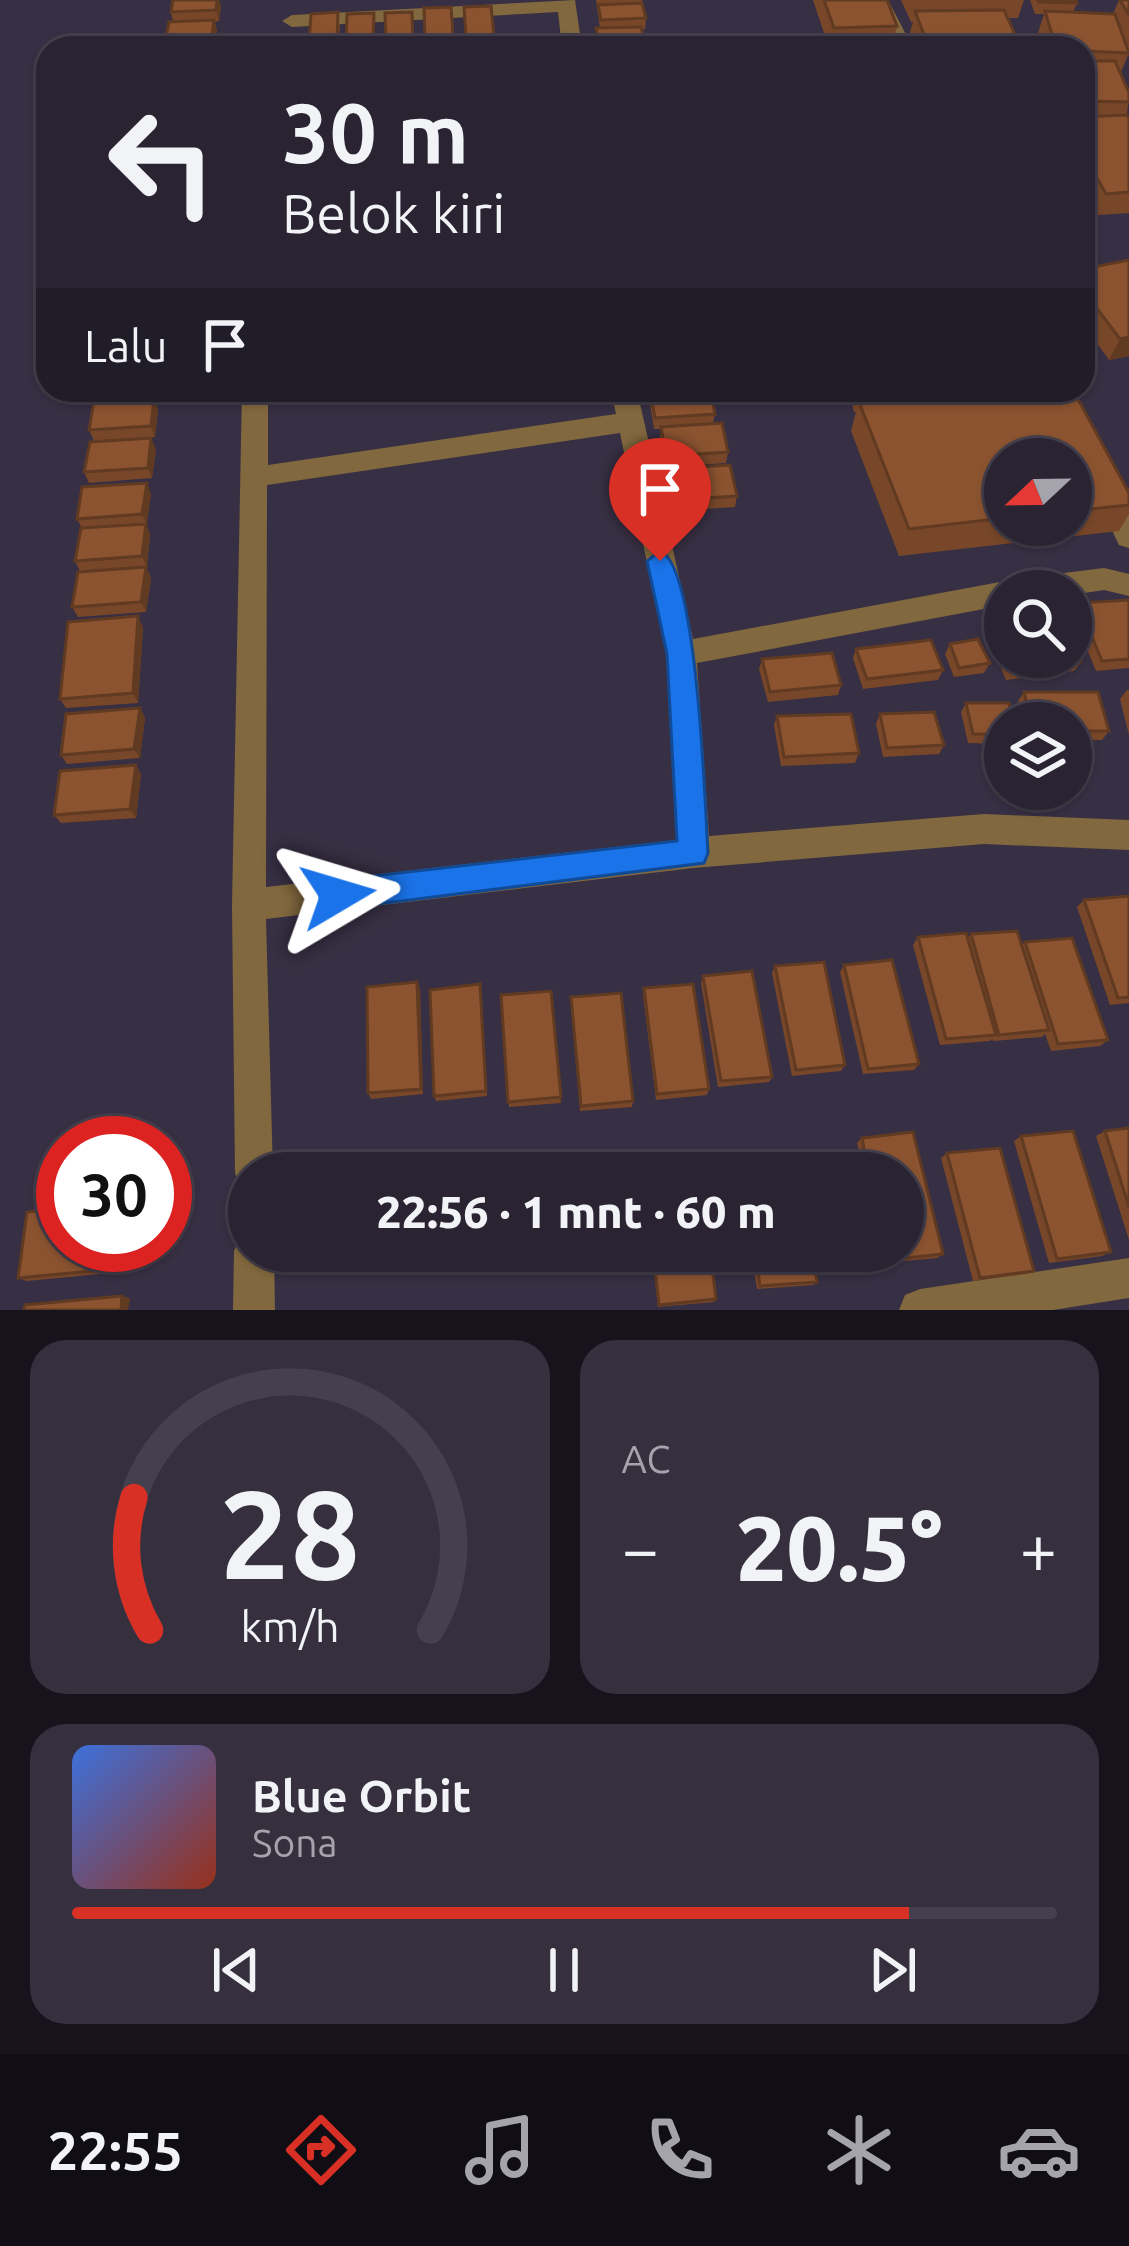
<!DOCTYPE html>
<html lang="id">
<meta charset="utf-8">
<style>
:root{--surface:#292332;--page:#352f3e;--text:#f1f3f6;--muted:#a5a4ac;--line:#45404d;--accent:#d93025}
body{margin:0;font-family:Ubuntu,sans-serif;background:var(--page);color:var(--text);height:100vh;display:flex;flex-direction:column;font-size:45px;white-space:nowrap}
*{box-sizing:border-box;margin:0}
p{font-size:39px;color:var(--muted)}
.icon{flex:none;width:66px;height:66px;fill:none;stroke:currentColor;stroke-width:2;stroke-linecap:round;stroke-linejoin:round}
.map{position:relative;height:1310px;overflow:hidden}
.panel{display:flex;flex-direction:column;gap:30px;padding:30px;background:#17131c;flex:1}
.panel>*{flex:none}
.banner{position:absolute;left:36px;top:36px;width:1059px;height:366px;border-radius:36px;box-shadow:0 3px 9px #0004,0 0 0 3px var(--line);background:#292332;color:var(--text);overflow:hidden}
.needle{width:78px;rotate:248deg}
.fabs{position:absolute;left:984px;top:438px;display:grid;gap:24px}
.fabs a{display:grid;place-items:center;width:108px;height:108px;border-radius:50%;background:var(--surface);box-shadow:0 3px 9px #0004,0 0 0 3px var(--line);font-size:60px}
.speed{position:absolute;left:36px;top:1116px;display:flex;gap:24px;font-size:60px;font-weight:700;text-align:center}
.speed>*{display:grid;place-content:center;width:156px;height:156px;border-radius:50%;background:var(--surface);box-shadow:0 3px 9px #0004,0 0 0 3px var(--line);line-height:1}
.speed .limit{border:18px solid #d22;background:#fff;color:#111}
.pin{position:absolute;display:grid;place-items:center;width:102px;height:102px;color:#fff;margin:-123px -51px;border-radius:50% 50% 50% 0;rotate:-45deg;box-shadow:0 0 12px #0007}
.pin .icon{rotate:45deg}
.me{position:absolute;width:132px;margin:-66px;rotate:83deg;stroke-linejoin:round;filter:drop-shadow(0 0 9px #0008)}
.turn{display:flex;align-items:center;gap:42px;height:252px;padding:0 48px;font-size:54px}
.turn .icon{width:156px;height:156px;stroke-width:2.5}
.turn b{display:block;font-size:84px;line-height:102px}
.then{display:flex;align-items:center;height:114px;padding:0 48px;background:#0003;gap:24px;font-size:45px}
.big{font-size:90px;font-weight:800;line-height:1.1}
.panel .tile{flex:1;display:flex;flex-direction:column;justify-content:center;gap:18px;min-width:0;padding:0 42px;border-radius:36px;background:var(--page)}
.panel .dial{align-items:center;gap:0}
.dial svg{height:312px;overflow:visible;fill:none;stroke:var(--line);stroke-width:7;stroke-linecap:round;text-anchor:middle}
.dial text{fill:var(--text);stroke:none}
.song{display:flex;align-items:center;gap:36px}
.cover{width:144px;height:144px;border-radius:18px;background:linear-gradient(135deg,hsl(220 70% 55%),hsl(10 70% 35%))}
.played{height:12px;border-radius:6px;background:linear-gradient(90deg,var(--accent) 85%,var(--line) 85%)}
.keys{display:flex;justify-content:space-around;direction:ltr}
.heat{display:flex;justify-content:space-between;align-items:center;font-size:66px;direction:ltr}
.panel .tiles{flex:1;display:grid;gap:30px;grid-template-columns:1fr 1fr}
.tile:last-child{grid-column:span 2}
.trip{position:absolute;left:228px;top:1152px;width:696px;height:120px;border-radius:60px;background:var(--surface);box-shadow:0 3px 9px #0004,0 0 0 3px var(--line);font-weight:800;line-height:120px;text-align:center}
.dock{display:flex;height:192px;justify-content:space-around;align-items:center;background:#100e14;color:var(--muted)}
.dock .icon{width:84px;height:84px}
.dock .active{color:var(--accent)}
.dock b{font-size:54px;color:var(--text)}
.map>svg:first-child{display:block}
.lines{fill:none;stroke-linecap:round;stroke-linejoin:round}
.minor{fill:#82683e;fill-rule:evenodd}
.wall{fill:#784729;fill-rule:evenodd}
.shaded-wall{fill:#613a22}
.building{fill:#8b5330;stroke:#613a22;stroke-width:3}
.route{fill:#1a73e8;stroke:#114b97;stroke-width:3}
</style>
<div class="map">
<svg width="1129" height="1310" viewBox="0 0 1129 1310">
<rect width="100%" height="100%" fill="#372f43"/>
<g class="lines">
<!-- minor -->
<g class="minor">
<path d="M 575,0 L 582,48 L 562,48 L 558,12 L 292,27 L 282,21 L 292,15 Z"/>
<path d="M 870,0 L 888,0 L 913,48 L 893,48 Z"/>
<path d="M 242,390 L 268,390 L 268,465 L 616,414 L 611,390 L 637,390 L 693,639 L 1016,579 L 1104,568 L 1129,574 L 1129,596 L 1104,590 L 1071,595 L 1071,591 L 1005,591 L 1005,605 L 697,663 L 709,836 L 984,814 L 1129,820 L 1129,850 L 984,844 L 693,868 L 266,919 L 273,1173 L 249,1173 L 249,1190 L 240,1187 L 235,1173 L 232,905 ZM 620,433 L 666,654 L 676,840 L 266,887 L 267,485 Z"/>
<path d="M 1106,478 L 1116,481 L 1129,508 L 1129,548 L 1119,545 L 1092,488 Z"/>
<path d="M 249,1233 L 249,1251 L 274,1251 L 275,1310 L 233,1310 L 234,1251 L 240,1237 Z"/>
<path d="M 1129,1258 L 1129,1298 L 1053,1310 L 899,1310 L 905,1295 L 920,1289 Z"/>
</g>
</g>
<!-- wall -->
<g class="wall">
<path d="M 596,0 L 642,0 L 646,18 L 645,29 L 641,29 L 644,48 L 597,48 L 596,28 L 600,28 Z"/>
<path d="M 813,0 L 887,0 L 897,26 L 892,47 L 829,48 Z"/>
<path d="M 901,0 L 1024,0 L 1018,18 L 1008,18 L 1021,48 L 916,48 L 910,32 L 913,22 L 911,22 Z"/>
<path d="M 1030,0 L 1076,0 L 1077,3 L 1073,12 L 1113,14 L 1119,0 L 1129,0 L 1129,53 L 1120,74 L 1129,93 L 1127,115 L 1129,118 L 1129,213 L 1097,215 L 1083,190 L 1083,48 L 1042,48 L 1038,33 L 1044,14 L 1035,14 Z"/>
<path d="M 221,6 L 219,21 L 215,22 L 217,31 L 214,48 L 166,48 L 166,38 L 173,22 L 171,12 Z"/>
<path d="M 491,6 L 495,45 L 497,48 L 467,48 L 464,7 Z"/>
<path d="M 451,7 L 454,44 L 456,48 L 426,48 L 424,8 Z"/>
<path d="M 412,12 L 414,48 L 387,48 L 385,13 Z"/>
<path d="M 374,13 L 375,48 L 346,48 L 347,14 Z"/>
<path d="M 340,24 L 339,48 L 310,48 L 309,44 Z"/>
<path d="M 1083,269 L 1129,356 L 1109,360 L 1083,324 Z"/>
<path d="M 95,390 L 161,390 L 160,398 L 154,399 L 158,410 L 155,437 L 94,441 L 89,430 L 100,401 Z"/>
<path d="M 648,390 L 710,390 L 715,414 L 713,423 L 728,452 L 726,463 L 665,467 L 660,438 L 661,429 L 654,429 Z"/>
<path d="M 849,390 L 1073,390 L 1129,493 L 1129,514 L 1119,531 L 899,556 L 851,431 L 856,412 L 854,412 ZM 1005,459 L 1071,459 L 1071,525 L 1005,525 Z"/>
<path d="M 156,449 L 152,478 L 89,483 L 84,472 Z"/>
<path d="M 668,469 L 737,496 L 735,507 L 672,511 L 667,480 Z"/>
<path d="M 151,494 L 146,525 L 150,534 L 147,567 L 80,571 L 75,561 L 82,528 L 77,519 Z"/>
<path d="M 146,567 L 151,578 L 146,612 L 78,617 L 72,607 Z"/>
<path d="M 1129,600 L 1129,668 L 1096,671 L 1072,613 L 1078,603 Z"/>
<path d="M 143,627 L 138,703 L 66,708 L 60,699 Z"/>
<path d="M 1005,628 L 1005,657 L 1071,657 L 1081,662 L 1074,671 L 1006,680 L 989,639 L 994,629 Z"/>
<path d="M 950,644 L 990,663 L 984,673 L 954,677 L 945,654 Z"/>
<path d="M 856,649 L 943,670 L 938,680 L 863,689 L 853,658 Z"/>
<path d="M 762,659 L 841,685 L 838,695 L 768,702 L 759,669 Z"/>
<path d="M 1127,690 L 1129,690 L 1129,735 L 1120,699 Z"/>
<path d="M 1024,692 L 1109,731 L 1102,740 L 1071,740 L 1071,723 L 1023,723 L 1018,701 Z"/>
<path d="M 966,703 L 1005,723 L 1005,744 L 968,743 L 961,712 Z"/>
<path d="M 140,708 L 145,718 L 140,758 L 67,764 L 61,755 Z"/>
<path d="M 880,714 L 944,745 L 939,754 L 883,757 L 876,724 Z"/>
<path d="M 777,716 L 859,753 L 855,763 L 781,766 L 774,725 Z"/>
<path d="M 141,774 L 136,818 L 61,823 L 54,815 Z"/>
<path d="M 1129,896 L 1129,1003 L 1110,1005 L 1077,907 L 1084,900 Z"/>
<path d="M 971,934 L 1022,945 L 1025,942 L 1108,1040 L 1100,1046 L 1051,1051 L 1045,1034 L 1042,1037 L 993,1041 L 992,1039 L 990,1041 L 940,1045 L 913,945 L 918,937 L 968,938 Z"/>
<path d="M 844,965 L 919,1064 L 914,1070 L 863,1074 L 840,972 Z"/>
<path d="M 775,966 L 845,1065 L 841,1071 L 792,1076 L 772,973 Z"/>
<path d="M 703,976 L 772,1077 L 769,1082 L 718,1087 L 701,983 Z"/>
<path d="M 417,982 L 420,989 L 423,1094 L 371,1099 L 368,1093 Z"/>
<path d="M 480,984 L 487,1096 L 436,1101 L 434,1096 Z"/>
<path d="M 644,988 L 709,1089 L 707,1095 L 656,1100 L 643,995 Z"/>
<path d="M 551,991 L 561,1103 L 509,1107 L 501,995 Z"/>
<path d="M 571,1004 L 633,1101 L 632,1107 L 580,1111 Z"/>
<path d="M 1129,1128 L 1129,1240 L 1096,1136 L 1105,1131 Z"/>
<path d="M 913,1132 L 943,1254 L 937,1258 L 882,1263 L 880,1251 L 903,1251 L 903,1173 L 864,1173 L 857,1143 L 862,1138 Z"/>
<path d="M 1021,1136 L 1111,1252 L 1102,1256 L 1049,1263 L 1014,1141 Z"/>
<path d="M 947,1153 L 1034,1271 L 1027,1274 L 973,1281 L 941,1158 Z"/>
<path d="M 63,1245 L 123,1245 L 120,1272 L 27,1281 L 18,1278 Z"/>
<path d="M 652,1251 L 710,1251 L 716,1299 L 714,1302 L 658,1307 Z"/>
<path d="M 751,1251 L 811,1251 L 817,1282 L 813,1285 L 757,1289 Z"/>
</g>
<!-- shaded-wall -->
<g class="shaded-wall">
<path d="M 217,0 L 219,0 L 221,6 L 219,21 L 216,10 Z"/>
<path d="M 214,20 L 217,31 L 215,47 L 212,35 Z"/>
<path d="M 1129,337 L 1129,356 L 1109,360 L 1120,339 Z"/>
<path d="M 154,398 L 158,410 L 155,437 L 151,426 Z"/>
<path d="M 151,438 L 156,449 L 152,478 L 148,468 Z"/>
<path d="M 147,483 L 151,494 L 147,525 L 142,514 Z"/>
<path d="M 146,524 L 150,534 L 147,567 L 142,556 Z"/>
<path d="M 146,567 L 151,578 L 146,612 L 141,602 Z"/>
<path d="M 138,616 L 143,627 L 138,703 L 133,693 Z"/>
<path d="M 140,708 L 145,718 L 140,758 L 134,749 Z"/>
<path d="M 136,765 L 141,774 L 136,818 L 130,809 Z"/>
<path d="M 417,982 L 420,989 L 423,1094 L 421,1089 Z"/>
<path d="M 115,1245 L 123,1245 L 120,1272 L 113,1269 Z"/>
<path d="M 122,1296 L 130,1298 L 128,1310 L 121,1310 Z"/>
</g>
<!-- building -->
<g class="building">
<path d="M 173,0 L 217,0 L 216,10 L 171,12 Z"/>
<path d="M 824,0 L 887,0 L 897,26 L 834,28 Z"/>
<path d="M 1038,0 L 1076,0 L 1077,3 L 1039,2 Z"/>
<path d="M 1120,0 L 1129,0 L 1129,15 Z"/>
<path d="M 642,3 L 646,18 L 601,20 L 598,5 Z"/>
<path d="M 491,6 L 494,36 L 466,37 L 464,7 Z"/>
<path d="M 451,7 L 453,36 L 425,38 L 424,8 Z"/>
<path d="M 1004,10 L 1021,48 L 929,48 L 915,11 Z"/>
<path d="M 1045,11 L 1115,14 L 1129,53 L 1083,51 L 1083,48 L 1056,48 Z"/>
<path d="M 338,12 L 337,42 L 309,44 L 311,14 Z"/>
<path d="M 412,12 L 413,42 L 386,43 L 385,13 Z"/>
<path d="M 374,13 L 373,43 L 346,44 L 347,14 Z"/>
<path d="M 214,20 L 212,35 L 166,38 L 169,22 Z"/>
<path d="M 641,27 L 645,42 L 599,44 L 596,28 Z"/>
<path d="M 213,41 L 212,48 L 166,48 L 167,43 Z"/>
<path d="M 456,44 L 456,48 L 428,48 L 428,45 Z"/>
<path d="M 496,45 L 497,48 L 469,48 L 469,46 Z"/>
<path d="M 1083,61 L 1115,61 L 1129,93 L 1129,102 L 1083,101 Z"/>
<path d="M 1127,115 L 1129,118 L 1129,192 L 1106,194 L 1083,153 L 1083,117 Z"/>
<path d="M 1129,260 L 1129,337 L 1120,339 L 1083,290 L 1083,269 Z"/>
<path d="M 650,390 L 710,390 L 715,414 L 655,418 Z"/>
<path d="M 979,390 L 1073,390 L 1129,493 L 1129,505 L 1071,511 L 1071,459 L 1005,459 L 1005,518 L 909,529 L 859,402 Z"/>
<path d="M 154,398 L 151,426 L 89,430 L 94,401 Z"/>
<path d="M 722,423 L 728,452 L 666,456 L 661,427 Z"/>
<path d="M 151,438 L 148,468 L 84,472 L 90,442 Z"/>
<path d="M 730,465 L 737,496 L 674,500 L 668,469 Z"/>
<path d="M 147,483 L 142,514 L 77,519 L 82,487 Z"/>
<path d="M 146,524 L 142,556 L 75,561 L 81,528 Z"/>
<path d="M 146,567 L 141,602 L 72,607 L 78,572 Z"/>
<path d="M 1129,600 L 1129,659 L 1102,661 L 1078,603 Z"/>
<path d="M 138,616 L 133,693 L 60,699 L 68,622 Z"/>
<path d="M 1005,628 L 1005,655 L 994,629 Z"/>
<path d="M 978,639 L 990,663 L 959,668 L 950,644 Z"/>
<path d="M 931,640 L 943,670 L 867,679 L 856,649 Z"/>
<path d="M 1071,642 L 1081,662 L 1012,670 L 1006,657 L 1071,657 Z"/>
<path d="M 832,653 L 841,685 L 770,692 L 762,659 Z"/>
<path d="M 1024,692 L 1098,692 L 1109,731 L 1071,731 L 1071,723 L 1031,723 Z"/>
<path d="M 966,703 L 1009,703 L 1013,723 L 1005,723 L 1005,734 L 973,734 Z"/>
<path d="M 140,708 L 134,749 L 61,755 L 66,714 Z"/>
<path d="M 934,712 L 944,745 L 887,748 L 880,714 Z"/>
<path d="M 851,714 L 859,753 L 784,757 L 777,716 Z"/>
<path d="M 136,765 L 130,809 L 54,815 L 60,771 Z"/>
<path d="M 1129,896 L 1129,997 L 1118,998 L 1084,900 Z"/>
<path d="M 1017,931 L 1049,1030 L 999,1035 L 971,934 Z"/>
<path d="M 966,933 L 996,1035 L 946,1039 L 918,937 Z"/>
<path d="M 1072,938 L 1108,1040 L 1058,1044 L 1025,942 Z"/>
<path d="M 892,960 L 919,1064 L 868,1069 L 844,965 Z"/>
<path d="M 824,962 L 845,1065 L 796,1070 L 775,966 Z"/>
<path d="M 752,971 L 772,1077 L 721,1081 L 703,976 Z"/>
<path d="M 417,982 L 421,1089 L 368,1093 L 367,987 Z"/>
<path d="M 480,984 L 486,1091 L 434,1096 L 430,990 Z"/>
<path d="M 693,984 L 709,1089 L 657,1094 L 644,988 Z"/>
<path d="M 551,991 L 561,1097 L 508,1102 L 501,995 Z"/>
<path d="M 621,993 L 633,1101 L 581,1106 L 571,997 Z"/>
<path d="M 1129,1128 L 1129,1207 L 1105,1131 Z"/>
<path d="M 1073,1131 L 1111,1252 L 1057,1259 L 1021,1136 Z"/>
<path d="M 913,1132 L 943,1254 L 888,1260 L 886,1251 L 903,1251 L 903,1173 L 869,1173 L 862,1138 Z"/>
<path d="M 1000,1148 L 1034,1271 L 980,1278 L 947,1153 Z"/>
<path d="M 794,1156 L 797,1173 L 742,1173 L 741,1161 Z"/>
<path d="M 63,1208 L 63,1245 L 115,1245 L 113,1269 L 18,1278 L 27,1212 Z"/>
<path d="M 653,1251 L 710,1251 L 716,1299 L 659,1305 Z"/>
<path d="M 755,1251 L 811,1251 L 817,1282 L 760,1286 Z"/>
<path d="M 122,1296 L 121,1310 L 24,1310 L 25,1305 Z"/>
</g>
<!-- route -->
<path class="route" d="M 660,551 C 698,564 705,808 708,853 L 704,863 L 338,909 L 327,905 L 322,895 L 327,884 L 338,880 L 677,841 L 667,654 L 647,561 Z"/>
</svg>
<div class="fabs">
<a><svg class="needle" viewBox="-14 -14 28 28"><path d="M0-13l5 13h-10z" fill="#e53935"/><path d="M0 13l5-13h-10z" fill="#a5a4ac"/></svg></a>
<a><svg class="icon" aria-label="search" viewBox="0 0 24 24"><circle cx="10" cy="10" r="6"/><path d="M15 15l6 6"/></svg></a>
<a><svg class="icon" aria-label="layers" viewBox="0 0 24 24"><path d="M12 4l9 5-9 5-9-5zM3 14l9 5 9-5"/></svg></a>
</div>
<div class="speed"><div class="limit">30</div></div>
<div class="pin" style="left:660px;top:561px;background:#d93025"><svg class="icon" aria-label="arrive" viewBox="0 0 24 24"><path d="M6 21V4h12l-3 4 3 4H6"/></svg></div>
<svg class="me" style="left:338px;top:895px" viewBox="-20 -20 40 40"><path d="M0-17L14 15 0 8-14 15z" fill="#1a73e8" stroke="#fff" stroke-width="4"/></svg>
<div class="trip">22:56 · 1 mnt · 60 m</div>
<div class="banner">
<div class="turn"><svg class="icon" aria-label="left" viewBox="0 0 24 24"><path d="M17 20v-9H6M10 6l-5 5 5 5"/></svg><div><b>30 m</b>Belok kiri</div></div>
<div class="then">Lalu<svg class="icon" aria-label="arrive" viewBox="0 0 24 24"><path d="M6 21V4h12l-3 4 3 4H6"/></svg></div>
</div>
</div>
<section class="panel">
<div class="tiles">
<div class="tile dial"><svg viewBox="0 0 100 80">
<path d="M14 69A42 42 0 1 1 86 69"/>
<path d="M14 69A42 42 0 0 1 10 35" stroke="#d93025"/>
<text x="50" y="56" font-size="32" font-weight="700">28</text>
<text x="50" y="72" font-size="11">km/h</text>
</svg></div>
<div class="tile"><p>AC</p>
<div class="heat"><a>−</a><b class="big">20.5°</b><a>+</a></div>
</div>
<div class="tile">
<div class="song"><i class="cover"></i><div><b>Blue Orbit</b><p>Sona</p></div></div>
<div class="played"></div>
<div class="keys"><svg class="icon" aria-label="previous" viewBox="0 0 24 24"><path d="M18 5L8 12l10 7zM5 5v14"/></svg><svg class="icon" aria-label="pause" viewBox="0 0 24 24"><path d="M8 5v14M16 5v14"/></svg><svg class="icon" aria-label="next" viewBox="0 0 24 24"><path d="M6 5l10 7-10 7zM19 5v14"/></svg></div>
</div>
</div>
</section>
<nav class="dock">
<b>22:55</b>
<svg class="icon active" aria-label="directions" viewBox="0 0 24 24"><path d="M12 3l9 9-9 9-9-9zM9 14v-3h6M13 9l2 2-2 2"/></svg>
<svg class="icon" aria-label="music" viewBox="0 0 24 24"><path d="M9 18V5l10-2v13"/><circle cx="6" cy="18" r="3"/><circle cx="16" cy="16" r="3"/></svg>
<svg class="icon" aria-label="phone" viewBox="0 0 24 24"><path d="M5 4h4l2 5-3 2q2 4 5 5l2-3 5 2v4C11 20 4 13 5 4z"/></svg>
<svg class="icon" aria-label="climate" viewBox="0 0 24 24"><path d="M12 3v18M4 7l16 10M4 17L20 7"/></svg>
<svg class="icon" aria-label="car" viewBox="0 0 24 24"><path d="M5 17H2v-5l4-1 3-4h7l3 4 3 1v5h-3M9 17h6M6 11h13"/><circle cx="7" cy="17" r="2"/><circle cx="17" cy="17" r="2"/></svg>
</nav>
